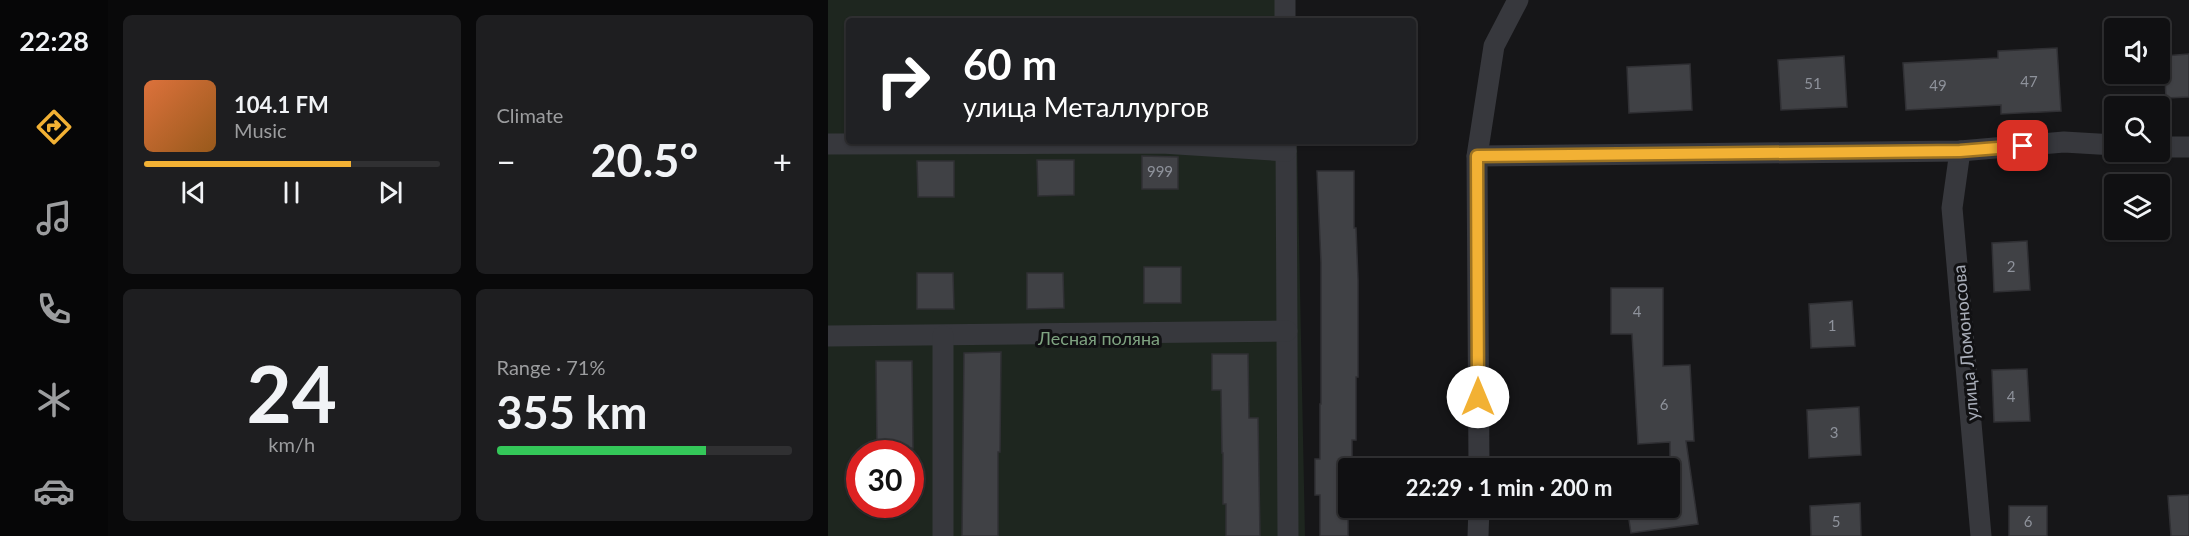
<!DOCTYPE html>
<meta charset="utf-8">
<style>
:root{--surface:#101012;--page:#1e1e20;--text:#f1f3f6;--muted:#9c9d9f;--line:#303032;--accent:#f2b134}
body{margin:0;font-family:Lato,sans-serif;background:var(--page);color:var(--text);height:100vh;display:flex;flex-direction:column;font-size:22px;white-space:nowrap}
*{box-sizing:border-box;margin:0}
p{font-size:20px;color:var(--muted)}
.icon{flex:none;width:33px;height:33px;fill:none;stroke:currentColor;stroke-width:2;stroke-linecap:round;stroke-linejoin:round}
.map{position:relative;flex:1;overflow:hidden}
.sheet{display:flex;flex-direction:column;gap:15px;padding:15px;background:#09090a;width:720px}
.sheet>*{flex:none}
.top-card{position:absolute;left:18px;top:18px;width:570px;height:126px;border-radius:6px;box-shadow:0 2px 4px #0004,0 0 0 2px var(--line);background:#202124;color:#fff;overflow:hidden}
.fabs{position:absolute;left:1276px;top:18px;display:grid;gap:12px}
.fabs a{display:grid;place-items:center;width:66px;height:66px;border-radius:6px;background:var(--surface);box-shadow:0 2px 4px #0004,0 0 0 2px var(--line);font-size:30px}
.speed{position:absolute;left:18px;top:440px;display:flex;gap:12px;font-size:30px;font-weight:700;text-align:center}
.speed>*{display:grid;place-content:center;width:78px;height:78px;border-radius:50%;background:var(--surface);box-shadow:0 2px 4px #0004,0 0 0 2px var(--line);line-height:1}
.speed .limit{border:9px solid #d22;background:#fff;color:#111}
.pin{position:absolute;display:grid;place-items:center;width:51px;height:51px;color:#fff;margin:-26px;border-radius:12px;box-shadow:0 3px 9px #0006}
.me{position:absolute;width:66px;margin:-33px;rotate:0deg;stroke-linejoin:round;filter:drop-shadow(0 0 4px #0008)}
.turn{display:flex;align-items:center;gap:21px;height:126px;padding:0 18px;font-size:27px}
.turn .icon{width:78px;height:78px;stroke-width:2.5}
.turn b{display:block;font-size:42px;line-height:51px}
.big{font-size:45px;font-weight:700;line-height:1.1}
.sheet .card{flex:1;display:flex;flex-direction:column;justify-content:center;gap:9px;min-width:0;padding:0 21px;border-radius:9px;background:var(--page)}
.sheet .dial{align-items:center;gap:0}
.dial b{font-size:78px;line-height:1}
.song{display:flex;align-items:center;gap:18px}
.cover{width:72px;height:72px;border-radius:9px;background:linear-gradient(135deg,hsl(20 70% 55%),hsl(30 70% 35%))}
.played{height:6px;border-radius:3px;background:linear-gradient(90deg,var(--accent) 70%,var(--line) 70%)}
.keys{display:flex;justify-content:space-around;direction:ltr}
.heat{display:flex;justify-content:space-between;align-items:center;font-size:33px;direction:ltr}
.charge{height:9px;border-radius:4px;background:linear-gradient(90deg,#34c759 71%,var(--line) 0)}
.sheet .tiles{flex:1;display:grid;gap:15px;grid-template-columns:repeat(2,1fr)}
.trip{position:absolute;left:510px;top:458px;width:342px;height:60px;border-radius:6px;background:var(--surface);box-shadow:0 2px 4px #0004,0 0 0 2px var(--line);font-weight:700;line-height:60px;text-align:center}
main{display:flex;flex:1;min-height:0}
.menu{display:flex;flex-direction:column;width:108px;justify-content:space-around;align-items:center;background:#060607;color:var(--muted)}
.menu .icon{width:42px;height:42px}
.menu .selected{color:var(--accent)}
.menu b{font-size:27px;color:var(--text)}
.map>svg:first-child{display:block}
.green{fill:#1e261f;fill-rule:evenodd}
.building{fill:#404145;stroke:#303034;stroke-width:1.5}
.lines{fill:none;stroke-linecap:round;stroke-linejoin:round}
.street{stroke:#37383d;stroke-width:21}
.route-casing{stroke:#9d7322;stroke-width:15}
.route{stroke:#f2b134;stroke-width:10}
.labels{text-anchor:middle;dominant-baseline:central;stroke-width:6;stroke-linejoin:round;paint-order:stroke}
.number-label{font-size:15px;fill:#8e929b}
.park-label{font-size:18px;fill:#7fa381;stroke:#111113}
.street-label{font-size:18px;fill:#a8adb8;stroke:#111113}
</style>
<main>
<nav class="menu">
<b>22:28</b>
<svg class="icon selected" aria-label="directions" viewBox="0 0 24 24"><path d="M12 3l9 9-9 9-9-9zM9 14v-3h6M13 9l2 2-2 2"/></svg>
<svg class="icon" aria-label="music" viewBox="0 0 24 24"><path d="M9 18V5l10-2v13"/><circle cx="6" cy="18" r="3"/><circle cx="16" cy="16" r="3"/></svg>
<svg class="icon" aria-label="phone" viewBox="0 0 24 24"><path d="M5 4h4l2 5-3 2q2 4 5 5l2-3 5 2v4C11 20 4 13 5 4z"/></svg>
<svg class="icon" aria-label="climate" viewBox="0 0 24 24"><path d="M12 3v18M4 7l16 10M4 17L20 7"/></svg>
<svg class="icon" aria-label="car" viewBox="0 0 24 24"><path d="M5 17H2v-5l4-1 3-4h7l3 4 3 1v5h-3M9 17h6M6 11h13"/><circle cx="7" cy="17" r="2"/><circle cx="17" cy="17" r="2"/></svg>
</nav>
<section class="sheet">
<div class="tiles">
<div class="card">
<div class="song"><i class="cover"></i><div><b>104.1 FM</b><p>Music</p></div></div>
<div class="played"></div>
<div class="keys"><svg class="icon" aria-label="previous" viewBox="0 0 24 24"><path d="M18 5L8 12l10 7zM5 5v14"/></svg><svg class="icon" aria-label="pause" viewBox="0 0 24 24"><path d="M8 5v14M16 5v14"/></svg><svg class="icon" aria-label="next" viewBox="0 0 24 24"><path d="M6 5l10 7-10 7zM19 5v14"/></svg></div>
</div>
<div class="card"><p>Climate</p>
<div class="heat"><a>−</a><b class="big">20.5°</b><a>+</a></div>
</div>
<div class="card dial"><b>24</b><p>km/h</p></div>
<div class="card"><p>Range · 71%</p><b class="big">355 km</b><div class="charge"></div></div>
</div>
</section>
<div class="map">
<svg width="1361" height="536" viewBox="0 0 1361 536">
<rect width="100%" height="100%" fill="#161618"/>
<!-- green -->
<path class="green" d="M 0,0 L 466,0 L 467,21 L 21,21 L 21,141 L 469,141 L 477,536 L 0,536 ZM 32,453 L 82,453 L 82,504 L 32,504 Z"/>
<!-- building -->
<g class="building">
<path d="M 1229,48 L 1233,111 L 1173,114 L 1173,105 L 1078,110 L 1075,63 L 1170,58 L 1170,51 Z"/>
<path d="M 1361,54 L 1361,97 L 1338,98 L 1336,56 Z"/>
<path d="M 1016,56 L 1019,107 L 953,110 L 950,60 Z"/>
<path d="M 862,64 L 864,110 L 801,113 L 799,67 Z"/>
<path d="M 314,156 L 350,157 L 350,189 L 314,189 Z"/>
<path d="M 209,160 L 246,160 L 246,195 L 210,196 Z"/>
<path d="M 89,161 L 126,161 L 126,197 L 90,197 Z"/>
<path d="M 489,171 L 526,171 L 526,228 L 528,228 L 530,280 L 530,377 L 528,377 L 528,440 L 524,440 L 524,468 L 520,468 L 520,536 L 492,536 L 492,495 L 487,495 L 487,459 L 492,459 L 492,404 L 493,404 L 493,263 Z"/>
<path d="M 1199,241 L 1202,290 L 1166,292 L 1164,243 Z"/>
<rect x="316" y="267" width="37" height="36"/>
<path d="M 89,273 L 125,273 L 126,309 L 89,309 Z"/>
<path d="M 199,273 L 235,273 L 236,308 L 199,309 Z"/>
<path d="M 783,288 L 835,288 L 835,366 L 862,365 L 866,441 L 858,441 L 870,524 L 803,533 L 799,507 L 842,507 L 842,442 L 810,444 L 804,334 L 783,334 Z"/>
<path d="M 1024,301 L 1027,346 L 983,348 L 981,304 Z"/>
<path d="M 173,352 L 172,452 L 170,452 L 170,536 L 134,536 L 136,353 Z"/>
<path d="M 384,354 L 420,354 L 421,418 L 430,418 L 432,536 L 398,536 L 398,504 L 395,504 L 395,453 L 394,453 L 393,390 L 384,390 Z"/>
<path d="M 48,361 L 84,361 L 85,448 L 49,448 Z"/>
<path d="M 1199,369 L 1202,421 L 1166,422 L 1164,370 Z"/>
<path d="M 1031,407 L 1033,455 L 981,458 L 979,410 Z"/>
<path d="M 1361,495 L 1361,536 L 1343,536 L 1340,496 Z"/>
<path d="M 1032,503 L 1033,536 L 983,536 L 982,506 Z"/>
<rect x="1181" y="506" width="38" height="30"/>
</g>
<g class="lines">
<!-- street -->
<g class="street">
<path d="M 457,0 L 457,21"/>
<path d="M 458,141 L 460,536"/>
<path d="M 0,144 L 334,143 L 458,151"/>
<path d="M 1332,147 L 1361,147"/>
<path d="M 1132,151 L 1124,208 L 1153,536"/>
<path d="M 649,156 L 1132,151 L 1236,142 L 1287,145"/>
<path d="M 0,336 L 459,331"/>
<path d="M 651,468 L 649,156 L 666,46 L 690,0"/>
<path d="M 115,536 L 115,336"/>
<path d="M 650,536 L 651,507"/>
</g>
</g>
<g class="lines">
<defs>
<path id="route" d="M 650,397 L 649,156 L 1132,151 L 1195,146"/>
</defs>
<!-- route casing -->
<use href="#route" class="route-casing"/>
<!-- route -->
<use href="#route" class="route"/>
</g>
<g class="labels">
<!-- number labels -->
<g class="number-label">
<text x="1201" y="81">47</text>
<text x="985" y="83">51</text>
<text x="1110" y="85">49</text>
<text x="332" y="171">999</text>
<text x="1183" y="266">2</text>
<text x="809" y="311">4</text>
<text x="1004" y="325">1</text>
<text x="1183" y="396">4</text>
<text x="836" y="404">6</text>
<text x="1006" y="432">3</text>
<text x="1008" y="521">5</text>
<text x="1200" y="521">6</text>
</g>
<!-- park labels -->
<g class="park-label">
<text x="271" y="338">Лесная поляна</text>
</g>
<!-- street labels -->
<g class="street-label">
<text transform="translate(1137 343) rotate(-95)">улица Ломоносова</text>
</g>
</g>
</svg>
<div class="fabs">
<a><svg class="icon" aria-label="sound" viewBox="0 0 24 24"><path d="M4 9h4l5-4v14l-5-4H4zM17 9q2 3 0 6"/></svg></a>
<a><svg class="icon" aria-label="search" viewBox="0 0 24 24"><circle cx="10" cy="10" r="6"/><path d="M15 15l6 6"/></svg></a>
<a><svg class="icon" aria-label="layers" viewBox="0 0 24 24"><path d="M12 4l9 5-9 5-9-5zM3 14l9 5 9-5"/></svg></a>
</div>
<div class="speed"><div class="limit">30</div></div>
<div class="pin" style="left:1195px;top:146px;background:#d93025"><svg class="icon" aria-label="arrive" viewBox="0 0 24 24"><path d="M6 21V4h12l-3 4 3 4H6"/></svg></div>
<svg class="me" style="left:650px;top:397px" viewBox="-20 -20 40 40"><circle r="19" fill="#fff"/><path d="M0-13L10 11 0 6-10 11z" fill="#f2b134"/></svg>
<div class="trip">22:29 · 1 min · 200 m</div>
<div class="top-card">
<div class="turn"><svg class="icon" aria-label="right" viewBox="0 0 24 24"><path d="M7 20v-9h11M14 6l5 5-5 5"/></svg><div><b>60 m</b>улица Металлургов</div></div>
</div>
</div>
</main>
